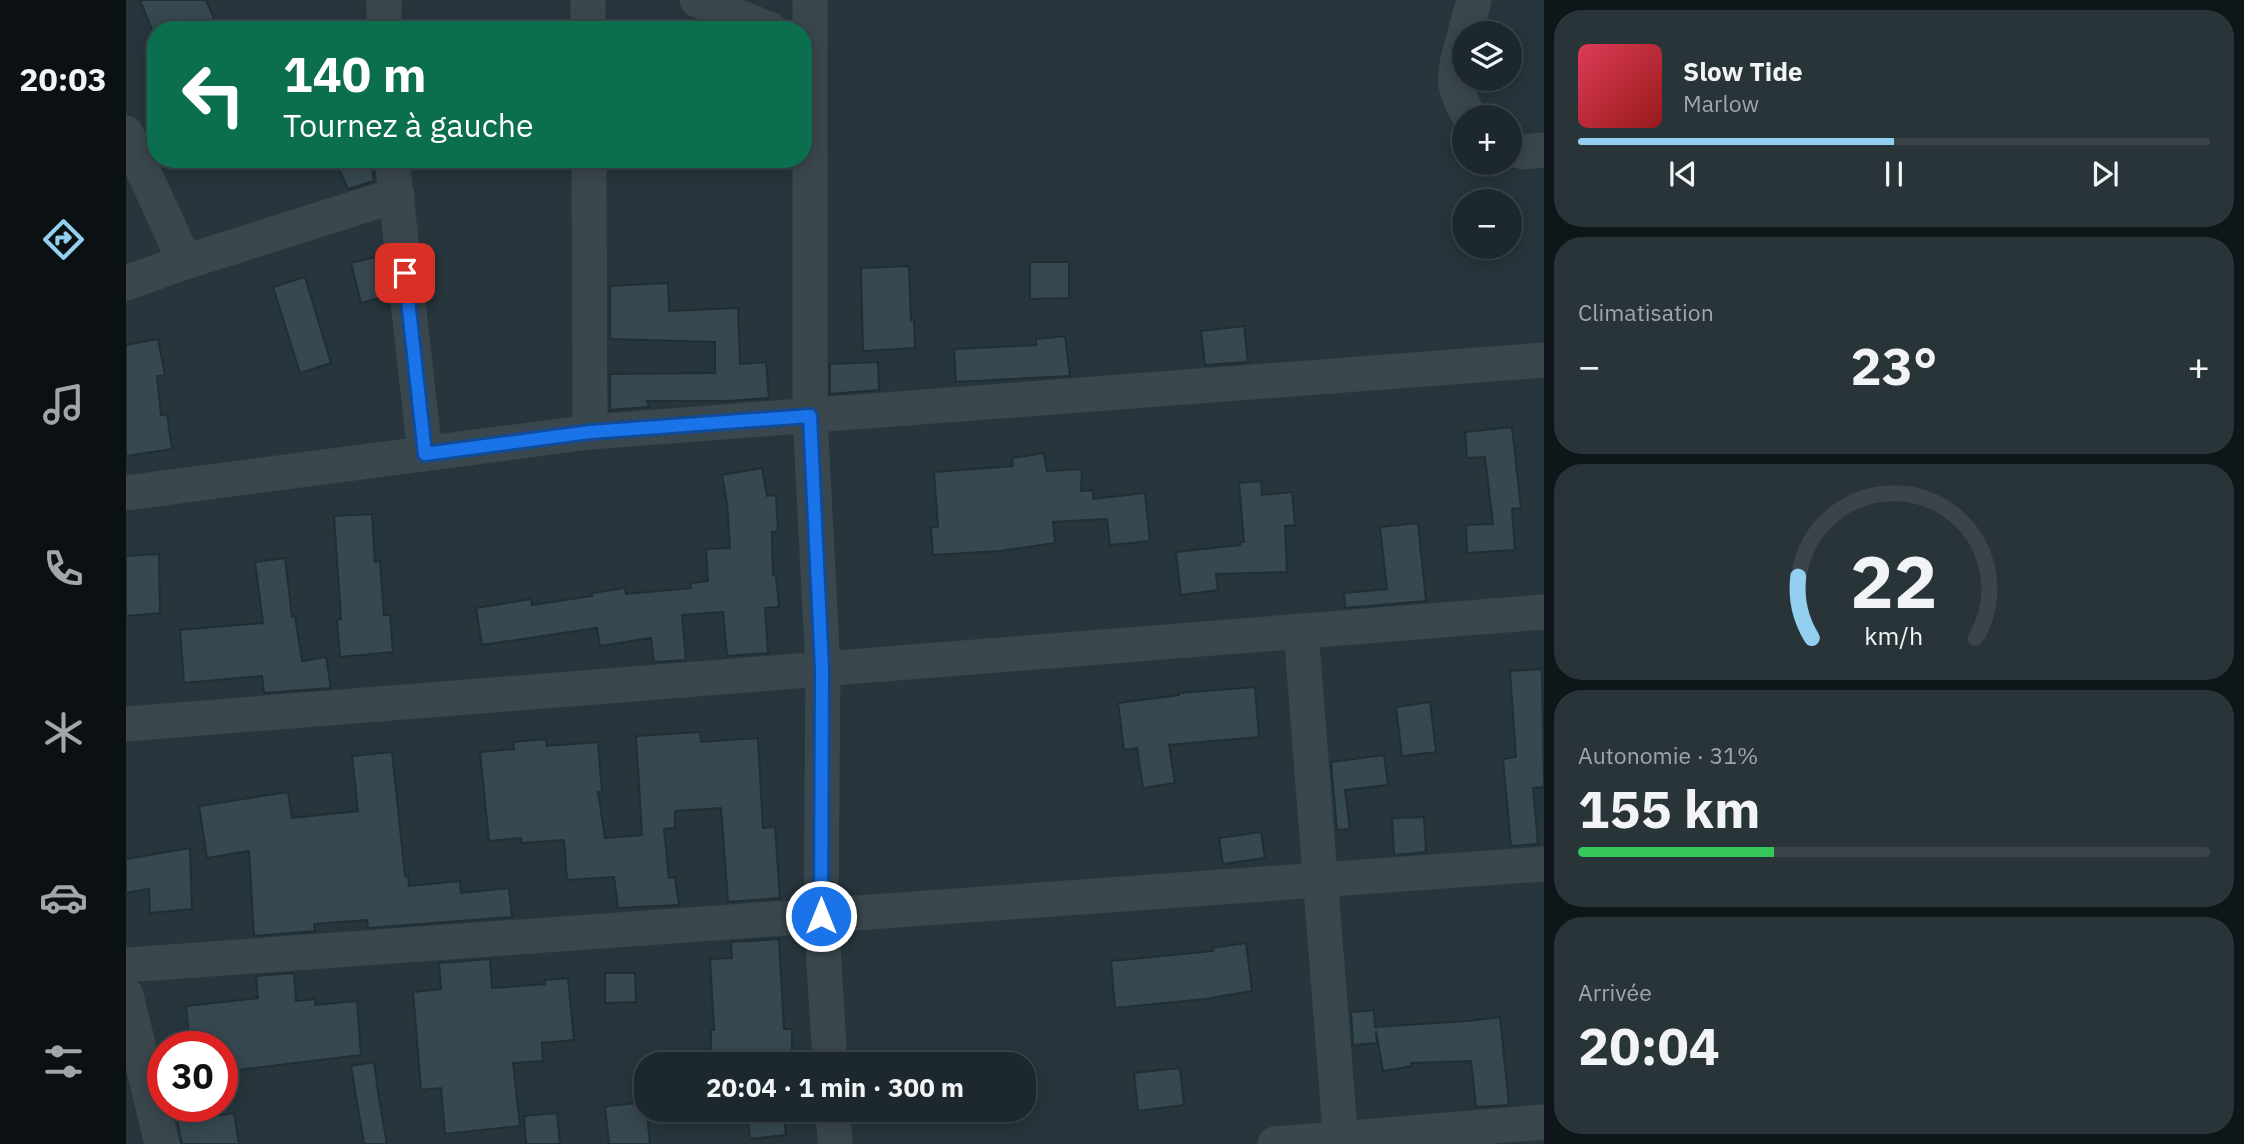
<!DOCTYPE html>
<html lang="fr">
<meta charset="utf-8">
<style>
:root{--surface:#1c282d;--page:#293439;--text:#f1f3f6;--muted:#a0a6aa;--line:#3a4449;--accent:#93cfef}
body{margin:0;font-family:"IBM Plex Sans",sans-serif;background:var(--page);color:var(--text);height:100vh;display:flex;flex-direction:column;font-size:26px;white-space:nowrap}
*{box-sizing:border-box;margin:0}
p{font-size:23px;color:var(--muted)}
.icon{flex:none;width:38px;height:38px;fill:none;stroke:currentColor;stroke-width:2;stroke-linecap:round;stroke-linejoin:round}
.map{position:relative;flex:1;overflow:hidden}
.panel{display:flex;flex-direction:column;gap:10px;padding:10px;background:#0f1619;width:700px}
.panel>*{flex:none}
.guide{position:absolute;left:21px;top:21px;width:665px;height:147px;border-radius:28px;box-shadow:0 4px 18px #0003,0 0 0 2px var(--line);background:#0b6e4f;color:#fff;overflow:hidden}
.buttons{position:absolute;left:1326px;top:21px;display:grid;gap:14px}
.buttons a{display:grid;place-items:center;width:70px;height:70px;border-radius:50%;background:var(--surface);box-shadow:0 4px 18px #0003,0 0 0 2px var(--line);font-size:35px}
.speed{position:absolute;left:21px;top:1031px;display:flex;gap:14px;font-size:35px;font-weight:700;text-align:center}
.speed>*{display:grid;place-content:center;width:91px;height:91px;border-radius:50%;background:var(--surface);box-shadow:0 4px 18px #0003,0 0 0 2px var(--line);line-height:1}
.speed .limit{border:10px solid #d22;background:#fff;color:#111}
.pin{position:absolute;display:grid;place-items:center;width:60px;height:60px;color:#fff;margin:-30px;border-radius:14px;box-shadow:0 4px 10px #0006}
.me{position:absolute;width:77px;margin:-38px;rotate:0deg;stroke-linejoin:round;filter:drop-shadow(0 0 5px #0008)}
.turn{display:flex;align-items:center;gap:24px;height:147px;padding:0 21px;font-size:32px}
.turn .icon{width:91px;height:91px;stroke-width:2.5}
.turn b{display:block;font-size:49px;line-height:60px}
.big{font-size:52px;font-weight:700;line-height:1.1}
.panel .widget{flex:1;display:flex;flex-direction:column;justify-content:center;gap:10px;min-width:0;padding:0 24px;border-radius:28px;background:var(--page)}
.panel .dial{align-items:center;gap:0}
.dial svg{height:182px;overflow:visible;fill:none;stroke:var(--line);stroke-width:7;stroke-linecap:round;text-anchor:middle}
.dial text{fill:var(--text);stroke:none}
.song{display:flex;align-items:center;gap:21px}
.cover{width:84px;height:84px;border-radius:10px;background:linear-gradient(135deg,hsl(350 70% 55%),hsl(0 70% 35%))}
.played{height:7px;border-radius:4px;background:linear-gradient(90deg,var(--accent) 50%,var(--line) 50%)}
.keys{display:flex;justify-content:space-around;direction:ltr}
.heat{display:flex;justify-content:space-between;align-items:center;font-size:38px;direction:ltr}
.charge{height:10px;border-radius:5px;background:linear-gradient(90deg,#34c759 31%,var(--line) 0)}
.trip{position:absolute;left:508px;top:1052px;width:402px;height:70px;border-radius:28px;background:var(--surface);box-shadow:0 4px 18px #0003,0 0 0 2px var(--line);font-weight:700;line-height:70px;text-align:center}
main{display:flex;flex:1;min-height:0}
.tab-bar{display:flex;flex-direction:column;width:126px;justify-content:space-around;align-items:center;background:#0b1012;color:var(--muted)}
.tab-bar .icon{width:49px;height:49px}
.tab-bar .active{color:var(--accent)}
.tab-bar b{font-size:32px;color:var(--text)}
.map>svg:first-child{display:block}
.building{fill:#364850;stroke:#212e34;stroke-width:2}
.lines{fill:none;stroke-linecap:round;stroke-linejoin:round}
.minor{stroke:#3a474d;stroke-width:35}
.route-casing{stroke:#114b97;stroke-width:18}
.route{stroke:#1a73e8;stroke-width:12}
</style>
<main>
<nav class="tab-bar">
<b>20:03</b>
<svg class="icon active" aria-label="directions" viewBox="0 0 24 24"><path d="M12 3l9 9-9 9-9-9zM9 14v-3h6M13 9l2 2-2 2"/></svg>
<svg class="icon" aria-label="music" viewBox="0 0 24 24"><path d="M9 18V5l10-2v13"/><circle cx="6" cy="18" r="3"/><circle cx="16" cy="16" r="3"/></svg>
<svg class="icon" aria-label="phone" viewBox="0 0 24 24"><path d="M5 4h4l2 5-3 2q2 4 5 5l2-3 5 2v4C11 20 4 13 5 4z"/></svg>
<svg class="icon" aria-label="climate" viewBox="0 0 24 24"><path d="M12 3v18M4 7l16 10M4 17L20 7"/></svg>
<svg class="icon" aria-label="car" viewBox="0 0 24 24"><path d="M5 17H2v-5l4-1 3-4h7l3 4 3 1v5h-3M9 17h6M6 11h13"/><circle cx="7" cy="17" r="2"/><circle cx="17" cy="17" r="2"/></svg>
<svg class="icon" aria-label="filters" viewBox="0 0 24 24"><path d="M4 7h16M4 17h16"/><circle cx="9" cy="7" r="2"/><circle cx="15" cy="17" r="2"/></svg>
</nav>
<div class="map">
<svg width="1418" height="1144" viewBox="0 0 1418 1144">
<rect width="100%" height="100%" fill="#26363c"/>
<!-- building -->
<g class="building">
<path d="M 14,0 L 80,0 L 93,30 L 26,30 Z"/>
<path d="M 208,159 L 245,159 L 248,181 L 222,189 Z"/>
<path d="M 257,255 L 261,296 L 235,303 L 225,263 Z"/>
<path d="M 904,262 L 943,262 L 943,298 L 904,299 Z"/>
<path d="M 783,266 L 785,320 L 788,320 L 789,348 L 737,351 L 735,268 Z"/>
<path d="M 179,277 L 205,363 L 174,373 L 147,287 Z"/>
<path d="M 542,283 L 543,311 L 612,308 L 614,364 L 640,362 L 643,398 L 602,401 L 521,401 L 523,407 L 484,410 L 484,374 L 589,373 L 589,342 L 484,339 L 484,286 Z"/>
<path d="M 1118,326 L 1122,362 L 1079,365 L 1075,331 Z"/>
<path d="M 939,336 L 944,376 L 830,382 L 828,349 L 910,345 L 910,339 Z"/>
<path d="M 32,339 L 39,375 L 31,376 L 35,415 L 41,414 L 46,449 L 0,456 L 0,345 Z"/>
<path d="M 752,362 L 753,390 L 704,394 L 704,364 Z"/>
<path d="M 1386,427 L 1395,508 L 1386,509 L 1389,550 L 1341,553 L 1340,525 L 1367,524 L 1359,457 L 1341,458 L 1339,432 Z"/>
<path d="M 918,453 L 921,471 L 956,469 L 955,491 L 967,490 L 967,499 L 1019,493 L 1024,541 L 984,545 L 981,519 L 927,522 L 929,543 L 874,551 L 807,555 L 805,527 L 812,527 L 808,472 L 887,466 L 886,458 Z"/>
<path d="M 636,468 L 641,496 L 650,495 L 652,531 L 646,532 L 647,575 L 650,575 L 653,607 L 639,608 L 642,653 L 601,656 L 597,612 L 556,615 L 560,660 L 528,662 L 525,638 L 474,646 L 471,628 L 356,645 L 350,608 L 405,599 L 406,605 L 466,596 L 466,593 L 499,588 L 500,594 L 565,588 L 565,583 L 582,581 L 580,549 L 604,548 L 601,503 L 596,475 Z"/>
<path d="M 1135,481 L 1136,495 L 1166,492 L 1169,525 L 1159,526 L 1161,572 L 1090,574 L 1092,590 L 1055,595 L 1050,552 L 1114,545 L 1114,542 L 1118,542 L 1113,483 Z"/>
<path d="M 246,514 L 249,562 L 254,561 L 258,615 L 264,615 L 267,652 L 214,657 L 211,620 L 215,619 L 208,516 Z"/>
<path d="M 1292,523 L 1300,601 L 1219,608 L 1218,593 L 1261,589 L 1254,527 Z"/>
<path d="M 33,554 L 34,613 L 0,616 L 0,556 Z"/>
<path d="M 159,558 L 166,617 L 169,616 L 176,661 L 200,657 L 205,688 L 138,693 L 136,676 L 58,683 L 54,630 L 137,623 L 129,562 Z"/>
<path d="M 1416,669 L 1418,787 L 1407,788 L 1412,844 L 1385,846 L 1377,759 L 1390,757 L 1384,671 Z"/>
<path d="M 1129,687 L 1133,737 L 1043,745 L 1049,783 L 1017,788 L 1011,748 L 998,750 L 992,703 L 1053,695 L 1053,693 Z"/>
<path d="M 1304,702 L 1310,752 L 1276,756 L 1270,707 Z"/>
<path d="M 574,732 L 575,742 L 632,738 L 637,828 L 649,827 L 654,898 L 602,902 L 595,808 L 549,811 L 549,828 L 538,829 L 543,878 L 549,877 L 553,905 L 492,908 L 488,877 L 441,880 L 438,840 L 395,843 L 395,838 L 363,841 L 354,752 L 388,749 L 387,742 L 420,739 L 421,746 L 472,742 L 476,792 L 472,792 L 479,838 L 516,835 L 510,736 Z"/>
<path d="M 266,752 L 279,876 L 282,875 L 283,886 L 334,881 L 335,893 L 383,888 L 386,917 L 242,928 L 241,920 L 188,924 L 189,931 L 128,936 L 123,851 L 81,858 L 73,806 L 162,792 L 166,818 L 232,811 L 226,756 Z"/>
<path d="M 1258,755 L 1262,785 L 1219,790 L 1224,829 L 1211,830 L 1205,762 Z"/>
<path d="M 1298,817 L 1300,852 L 1268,855 L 1266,818 Z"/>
<path d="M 1135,832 L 1139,858 L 1097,864 L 1093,838 Z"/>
<path d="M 64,848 L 66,909 L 24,913 L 23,889 L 0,893 L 0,859 Z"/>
<path d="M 653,939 L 658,1029 L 666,1029 L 666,1064 L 585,1064 L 585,1030 L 588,1030 L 584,959 L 606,958 L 605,942 Z"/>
<path d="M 1120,943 L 1126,991 L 1079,999 L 989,1008 L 985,961 L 1087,951 L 1086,948 Z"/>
<path d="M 364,959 L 366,988 L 419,984 L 419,980 L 442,978 L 448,1040 L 416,1043 L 417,1061 L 387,1063 L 394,1126 L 319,1134 L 315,1088 L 295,1090 L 287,992 L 315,989 L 313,963 Z"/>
<path d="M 168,973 L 170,1001 L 189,999 L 189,1005 L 231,1001 L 235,1055 L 96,1072 L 96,1046 L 64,1046 L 60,1006 L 132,998 L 130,976 Z"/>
<path d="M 479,973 L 509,973 L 510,1002 L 479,1003 Z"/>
<path d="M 1248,1010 L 1249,1027 L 1341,1021 L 1374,1017 L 1383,1105 L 1350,1107 L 1345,1061 L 1285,1063 L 1286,1066 L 1257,1071 L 1250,1031 L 1251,1043 L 1227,1045 L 1225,1012 Z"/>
<path d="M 248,1062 L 253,1099 L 261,1144 L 238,1144 L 225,1066 Z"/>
<path d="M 1054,1068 L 1058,1105 L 1012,1111 L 1008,1073 Z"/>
<path d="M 520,1102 L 524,1144 L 483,1144 L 479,1108 L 482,1106 Z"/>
<path d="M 48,1106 L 80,1106 L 82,1117 L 108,1113 L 113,1144 L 56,1144 Z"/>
<path d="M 621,1110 L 657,1110 L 660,1135 L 624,1139 Z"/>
<path d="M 431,1113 L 434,1144 L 400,1144 L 398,1116 Z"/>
</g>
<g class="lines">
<!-- minor -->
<g class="minor">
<path d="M 258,0 L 258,30"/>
<path d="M 462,0 L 462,30"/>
<path d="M 571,0 L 645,30"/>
<path d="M 684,0 L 684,416 L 697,669 L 695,916 L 704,1064"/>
<path d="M 1339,33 L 1348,0"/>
<path d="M 1339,34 C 1329,69 1322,84 1344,117"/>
<path d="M 0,133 L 59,262"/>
<path d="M 1384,148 L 1397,152 L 1418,150"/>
<path d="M 266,159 L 299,454"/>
<path d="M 463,159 L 464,432"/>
<path d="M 0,283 L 59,262 L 271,195"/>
<path d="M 0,493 L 464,432 L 1418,360"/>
<path d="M 1175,631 L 1215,1144"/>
<path d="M 0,724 L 1418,612"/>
<path d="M 0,965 L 1418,864"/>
<path d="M 0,995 L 36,1144"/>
<path d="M 707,1110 L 709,1144"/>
<path d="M 1149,1144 L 1418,1122"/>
</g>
</g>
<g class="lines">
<defs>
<path id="route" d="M 279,273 L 299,454 L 464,432 L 684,416 L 696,669 L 695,916"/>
</defs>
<!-- route casing -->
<use href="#route" class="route-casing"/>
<!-- route -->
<use href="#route" class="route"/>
</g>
</svg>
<div class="buttons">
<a><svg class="icon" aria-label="layers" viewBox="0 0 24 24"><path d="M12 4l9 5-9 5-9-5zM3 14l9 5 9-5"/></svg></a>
<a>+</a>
<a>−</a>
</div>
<div class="speed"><div class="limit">30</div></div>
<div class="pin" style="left:279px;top:273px;background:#d93025"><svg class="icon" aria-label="arrive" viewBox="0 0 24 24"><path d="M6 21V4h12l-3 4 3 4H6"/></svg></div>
<svg class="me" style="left:695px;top:916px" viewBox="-20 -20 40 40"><circle r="17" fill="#1a73e8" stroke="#fff" stroke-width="3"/><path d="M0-11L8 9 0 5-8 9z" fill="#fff"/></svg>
<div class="trip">20:04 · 1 min · 300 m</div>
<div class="guide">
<div class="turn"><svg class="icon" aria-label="left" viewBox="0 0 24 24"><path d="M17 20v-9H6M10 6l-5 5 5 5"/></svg><div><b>140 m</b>Tournez à gauche</div></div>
</div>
</div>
<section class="panel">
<div class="widget">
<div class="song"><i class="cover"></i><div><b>Slow Tide</b><p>Marlow</p></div></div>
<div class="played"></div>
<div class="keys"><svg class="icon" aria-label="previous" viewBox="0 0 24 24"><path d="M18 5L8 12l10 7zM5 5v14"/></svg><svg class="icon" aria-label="pause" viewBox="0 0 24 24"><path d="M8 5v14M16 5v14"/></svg><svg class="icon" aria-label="next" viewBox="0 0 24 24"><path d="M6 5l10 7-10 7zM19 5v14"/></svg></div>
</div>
<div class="widget"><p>Climatisation</p>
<div class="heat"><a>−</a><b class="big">23°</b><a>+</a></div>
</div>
<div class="widget dial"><svg viewBox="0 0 100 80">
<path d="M14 69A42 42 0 1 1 86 69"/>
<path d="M14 69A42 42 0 0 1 8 42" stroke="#93cfef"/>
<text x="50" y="56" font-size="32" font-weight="700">22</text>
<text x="50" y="72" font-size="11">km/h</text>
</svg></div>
<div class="widget"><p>Autonomie · 31%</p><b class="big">155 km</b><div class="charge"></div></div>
<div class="widget"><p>Arrivée</p><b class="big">20:04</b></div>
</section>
</main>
